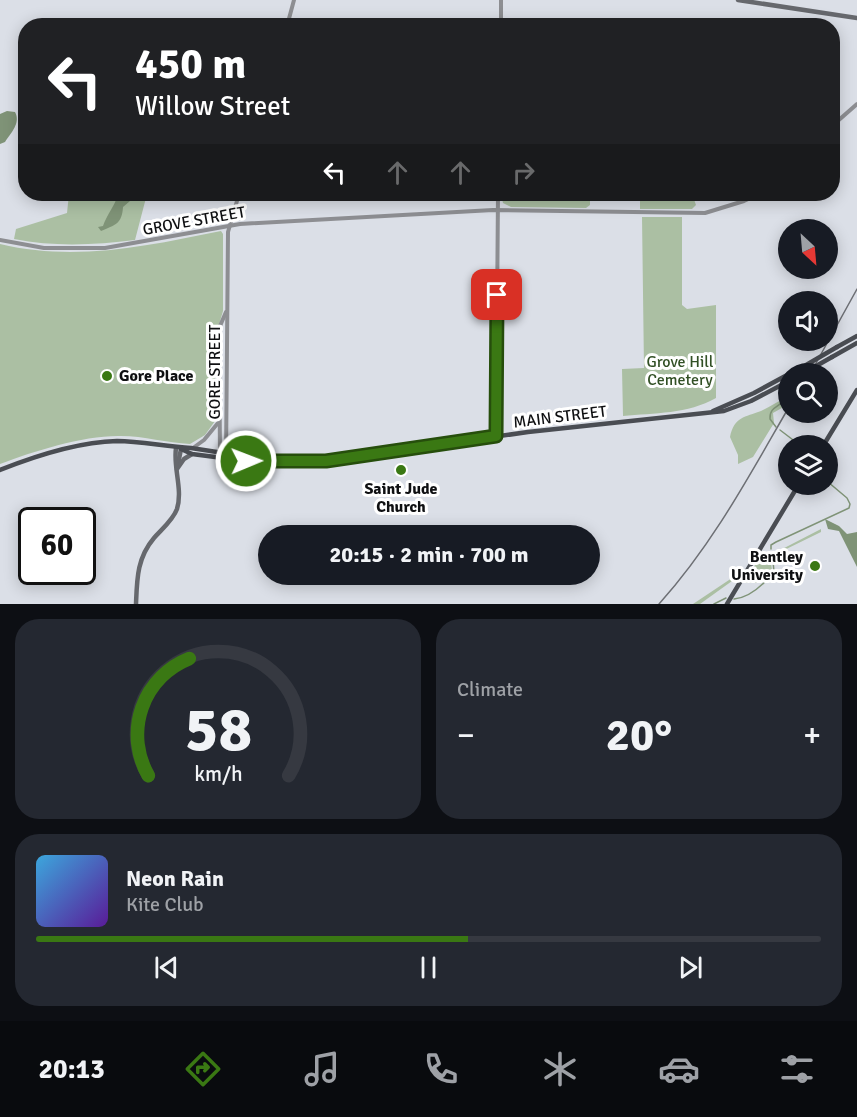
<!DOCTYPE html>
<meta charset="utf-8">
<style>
:root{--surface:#171b24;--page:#242831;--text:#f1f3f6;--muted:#9ea1a6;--line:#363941;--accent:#3a7813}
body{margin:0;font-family:Signika,sans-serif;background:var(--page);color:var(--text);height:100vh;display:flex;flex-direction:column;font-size:22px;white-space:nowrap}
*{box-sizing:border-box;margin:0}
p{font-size:20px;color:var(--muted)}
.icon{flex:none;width:33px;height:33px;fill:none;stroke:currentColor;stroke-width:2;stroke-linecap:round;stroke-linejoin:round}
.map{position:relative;height:604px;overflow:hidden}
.panel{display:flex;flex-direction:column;gap:15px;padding:15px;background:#0d0f14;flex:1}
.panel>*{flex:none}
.banner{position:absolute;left:18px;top:18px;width:822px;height:183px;border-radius:24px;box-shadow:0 3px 15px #0003;background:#202124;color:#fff;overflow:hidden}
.needle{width:39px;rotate:154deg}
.fabs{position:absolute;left:778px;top:219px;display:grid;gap:12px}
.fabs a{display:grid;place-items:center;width:60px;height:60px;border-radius:50%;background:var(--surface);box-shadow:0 3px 15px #0003;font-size:30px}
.speed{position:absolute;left:18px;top:507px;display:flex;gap:12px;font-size:30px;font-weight:700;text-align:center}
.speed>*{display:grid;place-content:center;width:78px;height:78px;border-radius:50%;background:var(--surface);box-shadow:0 3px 15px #0003;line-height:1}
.speed .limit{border:3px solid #111;border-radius:9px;background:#fff;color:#111}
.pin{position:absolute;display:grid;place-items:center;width:51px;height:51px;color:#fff;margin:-26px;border-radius:12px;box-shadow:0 3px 9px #0006}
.me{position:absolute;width:66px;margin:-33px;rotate:89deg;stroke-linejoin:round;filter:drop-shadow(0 0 4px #0008)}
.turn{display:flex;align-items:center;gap:21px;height:126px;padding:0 18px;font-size:27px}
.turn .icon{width:78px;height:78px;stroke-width:2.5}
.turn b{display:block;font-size:42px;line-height:51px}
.lanes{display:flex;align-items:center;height:57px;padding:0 18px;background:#0003;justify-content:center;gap:30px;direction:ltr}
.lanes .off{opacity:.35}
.big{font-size:45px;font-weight:800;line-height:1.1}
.panel .tile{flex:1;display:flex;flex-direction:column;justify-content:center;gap:9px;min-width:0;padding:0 21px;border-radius:24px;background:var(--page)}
.panel .dial{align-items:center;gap:0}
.dial svg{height:156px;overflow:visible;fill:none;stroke:var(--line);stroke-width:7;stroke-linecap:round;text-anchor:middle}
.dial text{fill:var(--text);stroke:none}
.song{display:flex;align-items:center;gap:18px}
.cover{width:72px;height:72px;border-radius:9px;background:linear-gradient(135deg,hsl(200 70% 55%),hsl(270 70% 35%))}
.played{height:6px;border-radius:3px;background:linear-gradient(90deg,var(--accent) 55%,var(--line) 55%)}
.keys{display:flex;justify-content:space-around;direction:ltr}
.heat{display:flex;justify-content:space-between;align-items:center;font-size:33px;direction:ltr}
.panel .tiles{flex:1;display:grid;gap:15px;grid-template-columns:1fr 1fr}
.tile:last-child{grid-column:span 2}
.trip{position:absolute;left:258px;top:525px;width:342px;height:60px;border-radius:30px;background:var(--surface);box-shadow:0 3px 15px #0003;font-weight:800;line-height:60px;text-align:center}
.tab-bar{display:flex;height:96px;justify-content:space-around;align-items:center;background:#090b0e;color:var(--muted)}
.tab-bar .icon{width:42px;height:42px}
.tab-bar .current{color:var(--accent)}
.tab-bar b{font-size:27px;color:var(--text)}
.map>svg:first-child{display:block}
.green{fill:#abbfa3}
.water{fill:#7f9377}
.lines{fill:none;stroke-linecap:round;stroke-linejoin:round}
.stream{stroke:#7f9377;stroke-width:1.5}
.tertiary{stroke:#8d8e92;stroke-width:4}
.secondary{stroke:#66686d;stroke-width:4.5}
.primary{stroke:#4a4d53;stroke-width:4.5}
.rail{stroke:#6d6f74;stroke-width:1.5}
.primary-bridge{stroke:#4a4d53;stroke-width:4.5}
.route-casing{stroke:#264e0c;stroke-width:15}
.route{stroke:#3a7813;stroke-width:10}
.poi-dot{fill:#3a7813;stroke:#fff;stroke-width:2}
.labels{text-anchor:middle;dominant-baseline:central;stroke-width:6;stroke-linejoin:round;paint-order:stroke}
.street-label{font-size:16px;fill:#0f1012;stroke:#fff}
.park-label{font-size:16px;fill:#325025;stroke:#fff}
.poi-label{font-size:16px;font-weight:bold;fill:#0f1012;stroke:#fff;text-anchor:start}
</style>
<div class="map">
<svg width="857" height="604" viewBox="0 0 857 604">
<rect width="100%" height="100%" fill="#dbdfe7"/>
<!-- green -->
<g class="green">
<path d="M 69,194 L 147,194 L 135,240 C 95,245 54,247 14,239 L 16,229 L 67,213 Z"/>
<path d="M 501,194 L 590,194 L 590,205 L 586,208 L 511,207 L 503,203 Z"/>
<path d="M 640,194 L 692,194 L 696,205 L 692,209 L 640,209 Z"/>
<path d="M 642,217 L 682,217 L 682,305 L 687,309 L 716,305 L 716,398 C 688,414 654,413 623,416 L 622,369 L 644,368 Z"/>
<path d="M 221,231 L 223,234 L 223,311 L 215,338 L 215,421 L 205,435 L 190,444 C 167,443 144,436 121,436 C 85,435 34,451 0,464 L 0,244 C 75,262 147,246 221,231 Z"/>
<path d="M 787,397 L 788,398 L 787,405 L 773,413 L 774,423 L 753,457 L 738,464 L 738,455 L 730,437 C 734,417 745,417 761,411 C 770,407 778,401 787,397 Z"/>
<path d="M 821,529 L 821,532 L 770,557 L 772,570 L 756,583 L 744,583 L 757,562 Z"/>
<path d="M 738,574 L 739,576 L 700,604 L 693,604 Z"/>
</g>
<!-- water -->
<g class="water">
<path d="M 7,111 L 15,112 C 21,123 11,133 5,142 L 0,144 L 0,114 Z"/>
<path d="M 118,194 L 132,194 L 130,201 L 123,207 C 122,224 115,225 101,231 L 98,227 L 103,226 C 107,214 115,206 118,194 Z"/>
<path d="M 825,519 L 839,526 L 847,534 L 857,532 L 857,567 L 839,531 L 828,529 Z"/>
</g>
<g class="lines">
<!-- stream -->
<g class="stream">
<path d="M 776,427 L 770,419 C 769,406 781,407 787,397"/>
<path d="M 780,430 L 801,446"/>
<path d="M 771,549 L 771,545 L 776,542 L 849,508 L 850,504 L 847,498 L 828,482"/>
<path d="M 734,599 C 750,598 764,584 774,572 L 773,561"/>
<path d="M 714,604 L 726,598"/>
</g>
<!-- tertiary -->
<g class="tertiary">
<path d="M 287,26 L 294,0"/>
<path d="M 501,26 L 501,0"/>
<path d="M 832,126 L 857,104"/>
<path d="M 0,240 L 44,248 L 105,248 L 240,224 L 493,210 L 705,213 L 744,201 L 759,194"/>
<path d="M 496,436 L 498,194"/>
<path d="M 193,448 L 204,440 L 218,423"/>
<path d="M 220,454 L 219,336 L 220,326 L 226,312"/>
<path d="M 226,459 L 228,232 L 239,194"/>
</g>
<!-- secondary -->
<g class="secondary">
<path d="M 738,0 L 857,18"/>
<path d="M 178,464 L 181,449"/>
<path d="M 177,469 L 184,459 L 192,454"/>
<path d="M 136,604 C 137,579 137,558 154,538 C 162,529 173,520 177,509 C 183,489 173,468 176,448"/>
</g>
<!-- primary -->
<g class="primary">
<path d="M 837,347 L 857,336"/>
<path d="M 832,357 L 857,343"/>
<path d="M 790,374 L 801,368"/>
<path d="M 713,411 L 754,393 L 789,374"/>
<path d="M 823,446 L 857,390"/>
<path d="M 181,449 L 192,454 L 246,461 L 326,461 L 528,432 L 724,411 L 751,401 L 789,381"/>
<path d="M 0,470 C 35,456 79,442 117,441 C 142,441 166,447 191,448 L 263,459"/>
<path d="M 727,604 L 799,484"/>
</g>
<!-- rail -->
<g class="rail">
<path d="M 810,374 L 857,289"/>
<path d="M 659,604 C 713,544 749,476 789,407"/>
</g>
<!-- primary-bridge -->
<g class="primary-bridge">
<path d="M 801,368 L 837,347"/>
<path d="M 802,374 L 832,357"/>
</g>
</g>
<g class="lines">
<defs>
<path id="route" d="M 246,461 L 326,461 L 496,436 L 497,295"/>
</defs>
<!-- route casing -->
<use href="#route" class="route-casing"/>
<!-- route -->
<use href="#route" class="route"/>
</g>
<!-- markers -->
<g class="poi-dot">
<circle cx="107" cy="376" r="6"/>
<circle cx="401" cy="470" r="6"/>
<circle cx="815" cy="566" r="6"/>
</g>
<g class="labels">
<!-- street labels -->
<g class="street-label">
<text transform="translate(194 221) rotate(-10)">GROVE STREET</text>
<text transform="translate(215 372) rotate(-90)">GORE STREET</text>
<text transform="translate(560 417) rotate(-7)">MAIN STREET</text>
</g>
<!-- park labels -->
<g class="park-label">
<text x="680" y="362">Grove Hill<tspan x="680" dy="18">Cemetery</tspan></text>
</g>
<!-- poi labels -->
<g class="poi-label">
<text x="119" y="376">Gore Place</text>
<text x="401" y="489" text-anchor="middle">Saint Jude<tspan x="401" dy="18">Church</tspan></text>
<text x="803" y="557" text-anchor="end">Bentley<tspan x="803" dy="18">University</tspan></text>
</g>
</g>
</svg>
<div class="fabs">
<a><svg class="needle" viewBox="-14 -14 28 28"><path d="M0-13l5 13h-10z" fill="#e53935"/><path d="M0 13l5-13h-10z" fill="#9ea1a6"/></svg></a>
<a><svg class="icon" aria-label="sound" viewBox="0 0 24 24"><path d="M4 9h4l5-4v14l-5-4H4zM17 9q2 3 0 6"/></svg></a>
<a><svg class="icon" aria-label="search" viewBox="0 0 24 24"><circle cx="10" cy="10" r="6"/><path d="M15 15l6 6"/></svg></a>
<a><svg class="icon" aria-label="layers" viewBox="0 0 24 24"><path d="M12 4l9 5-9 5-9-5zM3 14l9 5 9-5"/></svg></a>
</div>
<div class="speed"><div class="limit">60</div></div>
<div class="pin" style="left:497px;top:295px;background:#d93025"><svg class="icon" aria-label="arrive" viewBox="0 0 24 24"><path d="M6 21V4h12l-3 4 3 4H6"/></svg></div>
<svg class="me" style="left:246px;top:461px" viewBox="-20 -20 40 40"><circle r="17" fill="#3a7813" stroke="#fff" stroke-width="3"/><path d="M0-11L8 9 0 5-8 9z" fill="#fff"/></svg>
<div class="trip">20:15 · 2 min · 700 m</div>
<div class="banner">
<div class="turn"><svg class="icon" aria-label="left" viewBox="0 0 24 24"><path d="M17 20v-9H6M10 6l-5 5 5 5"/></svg><div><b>450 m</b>Willow Street</div></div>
<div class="lanes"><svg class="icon" aria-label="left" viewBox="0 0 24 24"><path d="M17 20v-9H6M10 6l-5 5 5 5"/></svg><svg class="icon off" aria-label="ahead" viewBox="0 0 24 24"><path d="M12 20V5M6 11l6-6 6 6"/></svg><svg class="icon off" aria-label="ahead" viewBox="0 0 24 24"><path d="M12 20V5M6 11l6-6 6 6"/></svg><svg class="icon off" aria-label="right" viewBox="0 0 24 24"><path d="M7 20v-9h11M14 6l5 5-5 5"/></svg></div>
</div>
</div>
<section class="panel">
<div class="tiles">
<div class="tile dial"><svg viewBox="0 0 100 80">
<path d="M14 69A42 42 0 1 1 86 69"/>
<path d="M14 69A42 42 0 0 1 35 9" stroke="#3a7813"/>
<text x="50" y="56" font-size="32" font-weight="700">58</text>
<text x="50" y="72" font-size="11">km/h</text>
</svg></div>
<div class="tile"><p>Climate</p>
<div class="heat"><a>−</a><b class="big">20°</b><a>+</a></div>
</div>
<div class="tile">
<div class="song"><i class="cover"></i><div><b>Neon Rain</b><p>Kite Club</p></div></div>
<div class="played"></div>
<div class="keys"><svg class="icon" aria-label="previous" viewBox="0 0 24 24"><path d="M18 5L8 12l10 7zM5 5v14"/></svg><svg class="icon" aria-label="pause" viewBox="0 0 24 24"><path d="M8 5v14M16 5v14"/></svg><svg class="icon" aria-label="next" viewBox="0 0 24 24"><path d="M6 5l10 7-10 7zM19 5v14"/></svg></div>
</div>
</div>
</section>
<nav class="tab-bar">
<b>20:13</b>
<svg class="icon current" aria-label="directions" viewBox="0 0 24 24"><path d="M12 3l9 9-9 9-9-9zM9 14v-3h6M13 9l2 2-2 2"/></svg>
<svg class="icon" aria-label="music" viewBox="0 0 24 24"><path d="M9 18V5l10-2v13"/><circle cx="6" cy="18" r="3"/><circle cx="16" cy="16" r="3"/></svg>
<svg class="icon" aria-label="phone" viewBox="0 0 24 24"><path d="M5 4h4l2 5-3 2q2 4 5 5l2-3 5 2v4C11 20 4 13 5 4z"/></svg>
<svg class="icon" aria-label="climate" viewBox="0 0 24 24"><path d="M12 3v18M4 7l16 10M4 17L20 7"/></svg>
<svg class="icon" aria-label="car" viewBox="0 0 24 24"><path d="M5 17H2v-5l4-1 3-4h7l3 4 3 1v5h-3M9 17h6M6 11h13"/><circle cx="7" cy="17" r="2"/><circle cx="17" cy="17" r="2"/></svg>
<svg class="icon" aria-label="filters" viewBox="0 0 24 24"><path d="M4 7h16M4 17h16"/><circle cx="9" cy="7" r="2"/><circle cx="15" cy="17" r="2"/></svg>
</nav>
